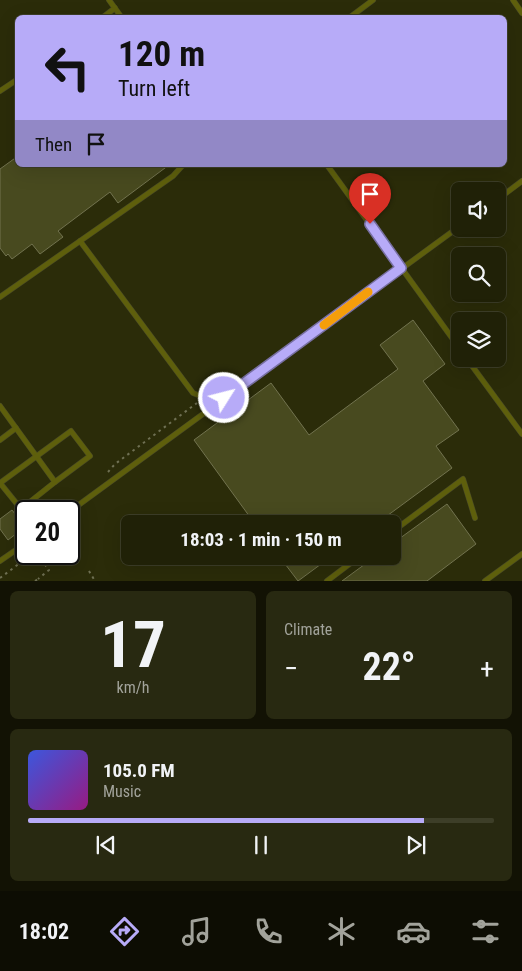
<!DOCTYPE html>
<meta charset="utf-8">
<style>
:root{--surface:#202107;--page:#282911;--text:#f1f3f6;--muted:#a2a39b;--line:#3d3e28;--accent:#b7abf8}
body{margin:0;font-family:"Roboto Condensed",sans-serif;background:var(--page);color:var(--text);height:100vh;display:flex;flex-direction:column;font-size:19px;white-space:nowrap}
*{box-sizing:border-box;margin:0}
p{font-size:16px;color:var(--muted)}
.icon{flex:none;width:28px;height:28px;fill:none;stroke:currentColor;stroke-width:2;stroke-linecap:round;stroke-linejoin:round}
.map{position:relative;height:581px;overflow:hidden}
.drawer{display:flex;flex-direction:column;gap:10px;padding:10px;background:#121204;flex:1}
.drawer>*{flex:none}
.top-card{position:absolute;left:15px;top:15px;width:492px;height:152px;border-radius:8px;box-shadow:0 5px 20px #0002,0 0 0 1px var(--line);background:#b7abf8;color:#111;overflow:hidden}
.tools{position:absolute;left:451px;top:182px;display:grid;gap:10px}
.tools a{display:grid;place-items:center;width:55px;height:55px;border-radius:8px;background:var(--surface);box-shadow:0 5px 20px #0002,0 0 0 1px var(--line);font-size:25px}
.speed{position:absolute;left:15px;top:500px;display:flex;gap:10px;font-size:25px;font-weight:700;text-align:center}
.speed>*{display:grid;place-content:center;width:65px;height:65px;border-radius:50%;background:var(--surface);box-shadow:0 5px 20px #0002,0 0 0 1px var(--line);line-height:1}
.speed .limit{border:2px solid #111;border-radius:8px;background:#fff;color:#111}
.pin{position:absolute;display:grid;place-items:center;width:42px;height:42px;color:#fff;margin:-51px -21px;border-radius:50% 50% 50% 0;rotate:-45deg;box-shadow:0 0 5px #0007}
.pin .icon{rotate:45deg}
.me{position:absolute;width:55px;margin:-28px;rotate:54deg;stroke-linejoin:round;filter:drop-shadow(0 0 4px #0008)}
.turn{display:flex;align-items:center;gap:18px;height:105px;padding:0 20px;font-size:22px}
.turn .icon{width:65px;height:65px;stroke-width:2.5}
.turn b{display:block;font-size:35px;line-height:42px}
.then{display:flex;align-items:center;height:48px;padding:0 20px;background:#0003;gap:10px;font-size:19px}
.big{font-size:38px;font-weight:700;line-height:1.1}
.drawer .widget{flex:1;display:flex;flex-direction:column;justify-content:center;gap:8px;min-width:0;padding:0 18px;border-radius:8px;background:var(--page)}
.drawer .dial{align-items:center;gap:0}
.dial b{font-size:65px;line-height:1}
.song{display:flex;align-items:center;gap:15px}
.cover{width:60px;height:60px;border-radius:8px;background:linear-gradient(135deg,hsl(230 70% 55%),hsl(310 70% 35%))}
.played{height:5px;border-radius:2px;background:linear-gradient(90deg,var(--accent) 85%,var(--line) 85%)}
.keys{display:flex;justify-content:space-around;direction:ltr}
.heat{display:flex;justify-content:space-between;align-items:center;font-size:28px;direction:ltr}
.drawer .tiles{flex:1;display:grid;gap:10px;grid-template-columns:1fr 1fr}
.widget:last-child{grid-column:span 2}
.trip{position:absolute;left:121px;top:515px;width:280px;height:50px;border-radius:8px;background:var(--surface);box-shadow:0 5px 20px #0002,0 0 0 1px var(--line);font-weight:700;line-height:50px;text-align:center}
.dock{display:flex;height:80px;justify-content:space-around;align-items:center;background:#0d0d03;color:var(--muted)}
.dock .icon{width:35px;height:35px}
.dock .active{color:var(--accent)}
.dock b{font-size:22px;color:var(--text)}
.map>svg:first-child{display:block}
.building{fill:#484a1f;stroke:#72734f}
.lines{fill:none;stroke-linecap:round;stroke-linejoin:round}
.service-casing{stroke:#464727;stroke-width:6}
.path{stroke:#6f7053;stroke-width:2;stroke-dasharray:2.5 4;stroke-linecap:butt}
.service{stroke:#5e5f0c;stroke-width:5}
.route-casing{stroke:#776fa1;stroke-width:12}
.route{stroke:#b7abf8;stroke-width:9}
.slow{stroke:#f59e0b;stroke-width:9}
</style>
<div class="map">
<svg width="522" height="581" viewBox="0 0 522 581">
<rect width="100%" height="100%" fill="#2b2c09"/>
<!-- building -->
<g class="building">
<path d="M 18,156 L 18,165 L 169,165 L 118,203 L 110,192 L 58,231 L 63,237 L 40,254 L 32,244 L 12,259 L 8,254 L 6,256 L 0,248 L 0,169 Z"/>
<path d="M 413,320 L 445,364 L 423,381 L 459,430 L 436,446 L 452,468 L 376,524 L 255,524 L 194,440 L 271,383 L 309,435 L 398,369 L 380,345 Z"/>
<path d="M 447,504 L 476,544 L 427,581 L 342,581 L 376,556 L 392,556 L 392,544 Z"/>
<path d="M 12,510 L 25,527 L 8,540 L 0,529 L 0,519 Z"/>
<path d="M 279,556 L 332,556 L 298,581 Z"/>
</g>
<g class="lines">
<defs>
<g id="service">
<path d="M 109,0 L 122,18"/>
<path d="M 513,0 L 522,13"/>
<path d="M 102,18 L 115,8"/>
<path d="M 349,18 L 373,0"/>
<path d="M 0,91 L 18,79"/>
<path d="M 327,165 L 460,349"/>
<path d="M 498,199 L 522,181"/>
<path d="M 80,241 L 193,393 L 208,399 L 224,399"/>
<path d="M 0,297 L 173,176 L 183,165"/>
<path d="M 467,359 L 522,434"/>
<path d="M 0,406 L 55,482"/>
<path d="M 0,440 L 16,428"/>
<path d="M 0,483 L 21,509 L 55,482 L 90,456 L 71,431 L 0,483"/>
<path d="M 69,512 L 460,226"/>
<path d="M 392,532 L 463,479 L 475,518"/>
<path d="M 0,561 L 26,543"/>
<path d="M 327,581 L 360,556"/>
<path d="M 485,581 L 522,554"/>
</g>
</defs>
<!-- service casing -->
<use href="#service" class="service-casing"/>
<!-- path -->
<g class="path">
<path d="M 108,472 L 115,464 L 197,403"/>
<path d="M 37,554 L 49,570 L 38,579"/>
<path d="M 89,571 L 95,581"/>
<path d="M 0,578 L 20,563 L 16,559"/>
<path d="M 35,581 L 38,579 L 40,581"/>
</g>
<!-- service -->
<use href="#service" class="service"/>
</g>
<g class="lines">
<defs>
<path id="route" d="M 224,398 L 401,268 L 370,224"/>
</defs>
<!-- route casing -->
<use href="#route" class="route-casing"/>
<!-- route -->
<use href="#route" class="route"/>
<!-- slow -->
<path class="slow" d="M 324,325 L 368,292"/>
</g>
</svg>
<div class="tools">
<a><svg class="icon" aria-label="sound" viewBox="0 0 24 24"><path d="M4 9h4l5-4v14l-5-4H4zM17 9q2 3 0 6"/></svg></a>
<a><svg class="icon" aria-label="search" viewBox="0 0 24 24"><circle cx="10" cy="10" r="6"/><path d="M15 15l6 6"/></svg></a>
<a><svg class="icon" aria-label="layers" viewBox="0 0 24 24"><path d="M12 4l9 5-9 5-9-5zM3 14l9 5 9-5"/></svg></a>
</div>
<div class="speed"><div class="limit">20</div></div>
<div class="pin" style="left:370px;top:224px;background:#d93025"><svg class="icon" aria-label="arrive" viewBox="0 0 24 24"><path d="M6 21V4h12l-3 4 3 4H6"/></svg></div>
<svg class="me" style="left:224px;top:398px" viewBox="-20 -20 40 40"><circle r="17" fill="#b7abf8" stroke="#fff" stroke-width="3"/><path d="M0-11L8 9 0 5-8 9z" fill="#fff"/></svg>
<div class="trip">18:03 · 1 min · 150 m</div>
<div class="top-card">
<div class="turn"><svg class="icon" aria-label="left" viewBox="0 0 24 24"><path d="M17 20v-9H6M10 6l-5 5 5 5"/></svg><div><b>120 m</b>Turn left</div></div>
<div class="then">Then<svg class="icon" aria-label="arrive" viewBox="0 0 24 24"><path d="M6 21V4h12l-3 4 3 4H6"/></svg></div>
</div>
</div>
<section class="drawer">
<div class="tiles">
<div class="widget dial"><b>17</b><p>km/h</p></div>
<div class="widget"><p>Climate</p>
<div class="heat"><a>−</a><b class="big">22°</b><a>+</a></div>
</div>
<div class="widget">
<div class="song"><i class="cover"></i><div><b>105.0 FM</b><p>Music</p></div></div>
<div class="played"></div>
<div class="keys"><svg class="icon" aria-label="previous" viewBox="0 0 24 24"><path d="M18 5L8 12l10 7zM5 5v14"/></svg><svg class="icon" aria-label="pause" viewBox="0 0 24 24"><path d="M8 5v14M16 5v14"/></svg><svg class="icon" aria-label="next" viewBox="0 0 24 24"><path d="M6 5l10 7-10 7zM19 5v14"/></svg></div>
</div>
</div>
</section>
<nav class="dock">
<b>18:02</b>
<svg class="icon active" aria-label="directions" viewBox="0 0 24 24"><path d="M12 3l9 9-9 9-9-9zM9 14v-3h6M13 9l2 2-2 2"/></svg>
<svg class="icon" aria-label="music" viewBox="0 0 24 24"><path d="M9 18V5l10-2v13"/><circle cx="6" cy="18" r="3"/><circle cx="16" cy="16" r="3"/></svg>
<svg class="icon" aria-label="phone" viewBox="0 0 24 24"><path d="M5 4h4l2 5-3 2q2 4 5 5l2-3 5 2v4C11 20 4 13 5 4z"/></svg>
<svg class="icon" aria-label="climate" viewBox="0 0 24 24"><path d="M12 3v18M4 7l16 10M4 17L20 7"/></svg>
<svg class="icon" aria-label="car" viewBox="0 0 24 24"><path d="M5 17H2v-5l4-1 3-4h7l3 4 3 1v5h-3M9 17h6M6 11h13"/><circle cx="7" cy="17" r="2"/><circle cx="17" cy="17" r="2"/></svg>
<svg class="icon" aria-label="filters" viewBox="0 0 24 24"><path d="M4 7h16M4 17h16"/><circle cx="9" cy="7" r="2"/><circle cx="15" cy="17" r="2"/></svg>
</nav>
